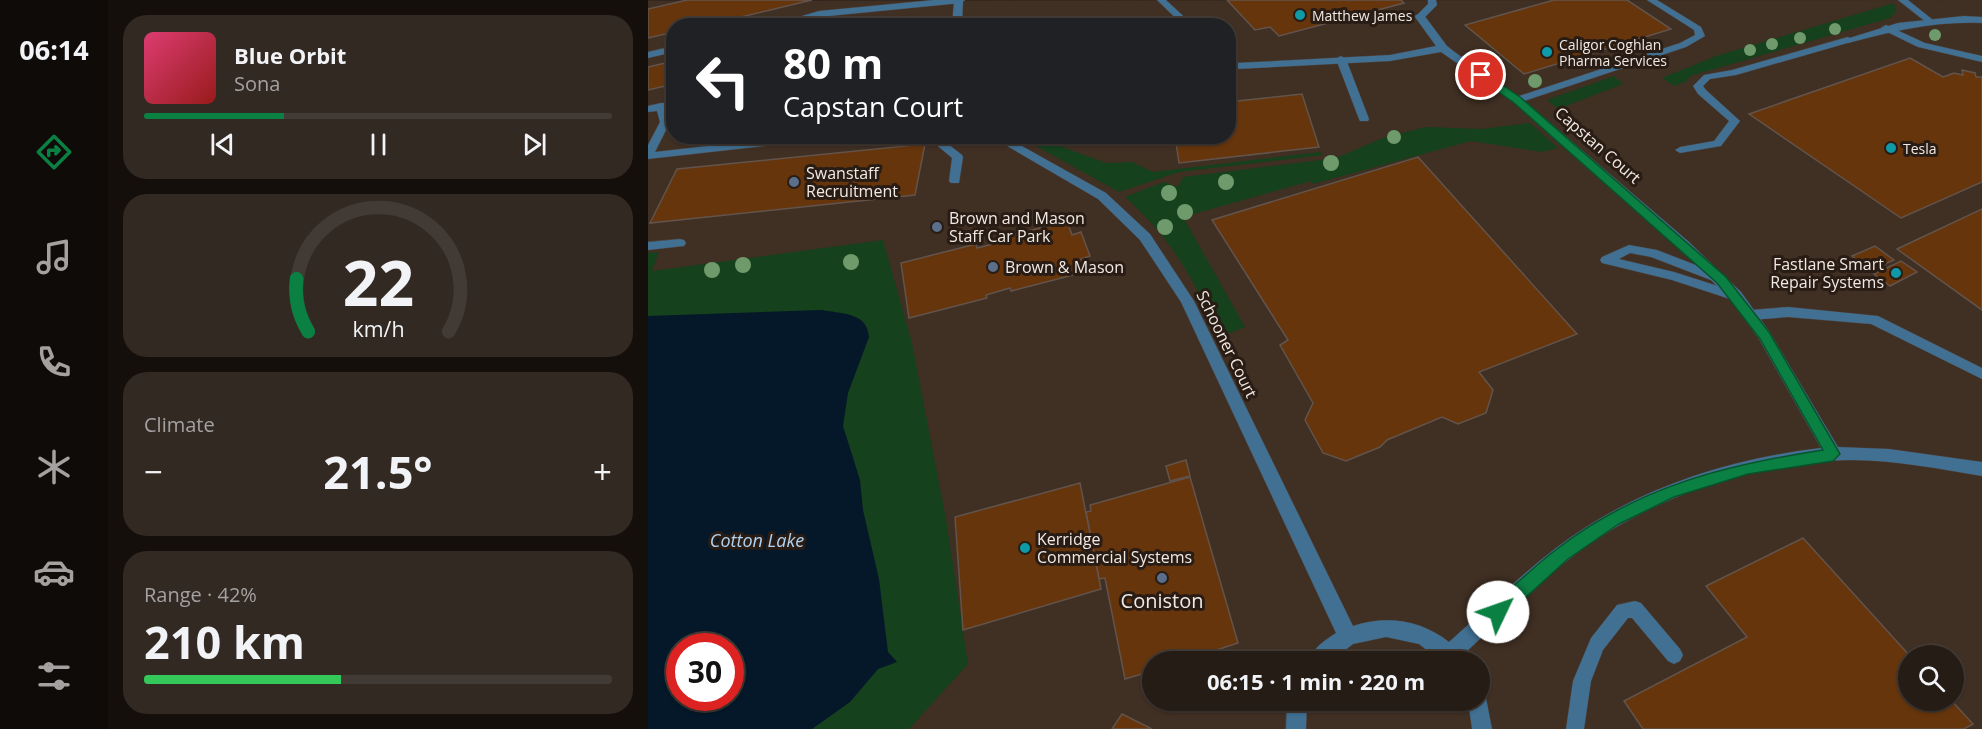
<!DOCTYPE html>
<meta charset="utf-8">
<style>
:root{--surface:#261c16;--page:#322923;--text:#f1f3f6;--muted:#a4a1a1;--line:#423a35;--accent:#0b8043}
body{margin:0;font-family:"Open Sans",sans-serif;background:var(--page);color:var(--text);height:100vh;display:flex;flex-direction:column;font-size:22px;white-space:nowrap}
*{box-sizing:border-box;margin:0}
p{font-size:20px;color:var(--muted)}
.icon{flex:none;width:33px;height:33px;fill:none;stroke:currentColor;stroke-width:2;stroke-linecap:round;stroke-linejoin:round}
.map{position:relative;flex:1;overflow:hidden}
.details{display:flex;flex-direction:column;gap:15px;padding:15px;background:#150f0c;width:540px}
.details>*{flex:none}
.guide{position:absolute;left:18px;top:18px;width:570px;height:126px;border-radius:24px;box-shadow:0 2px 4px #0004,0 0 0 2px var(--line);background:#202124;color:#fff;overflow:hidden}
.controls{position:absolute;left:1250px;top:645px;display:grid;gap:12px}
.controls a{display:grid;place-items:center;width:66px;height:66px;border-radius:50%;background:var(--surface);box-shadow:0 2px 4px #0004,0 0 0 2px var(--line);font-size:30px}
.speed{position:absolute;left:18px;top:633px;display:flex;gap:12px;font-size:30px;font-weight:700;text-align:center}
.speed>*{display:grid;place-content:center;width:78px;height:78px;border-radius:50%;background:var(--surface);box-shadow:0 2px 4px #0004,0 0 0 2px var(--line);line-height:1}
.speed .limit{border:9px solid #d22;background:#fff;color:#111}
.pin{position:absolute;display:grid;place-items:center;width:51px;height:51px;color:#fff;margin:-26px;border:3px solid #fff;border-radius:50%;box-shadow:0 2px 6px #0007}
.me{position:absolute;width:66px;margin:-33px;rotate:48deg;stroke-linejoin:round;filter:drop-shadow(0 0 4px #0008)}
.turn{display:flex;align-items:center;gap:21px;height:126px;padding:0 18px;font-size:27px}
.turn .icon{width:78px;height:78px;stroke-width:2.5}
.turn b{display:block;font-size:42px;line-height:51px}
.big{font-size:45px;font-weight:700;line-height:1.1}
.details .widget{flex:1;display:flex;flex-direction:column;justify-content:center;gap:9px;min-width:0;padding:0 21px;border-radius:24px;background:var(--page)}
.details .dial{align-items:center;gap:0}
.dial svg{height:156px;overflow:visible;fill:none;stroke:var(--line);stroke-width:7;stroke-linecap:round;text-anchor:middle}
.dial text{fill:var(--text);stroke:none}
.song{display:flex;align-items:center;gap:18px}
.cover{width:72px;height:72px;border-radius:9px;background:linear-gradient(135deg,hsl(340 70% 55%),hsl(0 70% 35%))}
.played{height:6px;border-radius:3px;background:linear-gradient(90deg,var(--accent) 30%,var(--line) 30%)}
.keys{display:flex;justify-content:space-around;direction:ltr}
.heat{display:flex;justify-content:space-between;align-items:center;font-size:33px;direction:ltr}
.charge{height:9px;border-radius:4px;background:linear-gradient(90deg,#34c759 42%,var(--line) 0)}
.trip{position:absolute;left:494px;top:651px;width:348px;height:60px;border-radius:30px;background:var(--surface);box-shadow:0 2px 4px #0004,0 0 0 2px var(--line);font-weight:700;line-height:60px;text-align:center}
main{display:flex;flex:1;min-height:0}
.tab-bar{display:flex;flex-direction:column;width:108px;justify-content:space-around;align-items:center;background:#0f0b09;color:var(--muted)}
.tab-bar .icon{width:42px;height:42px}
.tab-bar .selected{color:var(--accent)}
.tab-bar b{font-size:27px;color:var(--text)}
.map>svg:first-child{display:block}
.built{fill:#402f23;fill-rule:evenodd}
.green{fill:#15411d;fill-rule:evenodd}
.water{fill:#041829;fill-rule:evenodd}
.building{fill:#66350c;stroke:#62544c;stroke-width:1.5}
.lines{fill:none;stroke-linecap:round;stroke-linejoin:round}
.service-casing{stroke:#4d413a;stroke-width:1}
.minor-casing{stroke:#4d413a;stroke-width:1}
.service{fill:#417093;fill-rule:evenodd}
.minor{fill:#417093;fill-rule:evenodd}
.tree{fill:#6f9b6c}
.route{fill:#0b8043;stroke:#07532c;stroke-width:1.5}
.culture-dot{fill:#0f9aa8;stroke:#281c14;stroke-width:2}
.service-dot{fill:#5c6f8a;stroke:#281c14;stroke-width:2}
.labels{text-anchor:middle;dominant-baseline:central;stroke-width:6;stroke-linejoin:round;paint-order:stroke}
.far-poi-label{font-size:14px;fill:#f1e9e3;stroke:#281c14;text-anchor:start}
.street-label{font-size:16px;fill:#f1e9e3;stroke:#281c14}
.poi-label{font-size:16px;fill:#f1e9e3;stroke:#281c14;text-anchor:start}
.water-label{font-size:18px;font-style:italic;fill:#b1d2f0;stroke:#281c14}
.near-poi-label{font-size:20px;fill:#f1e9e3;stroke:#281c14}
</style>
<main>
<nav class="tab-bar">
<b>06:14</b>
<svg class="icon selected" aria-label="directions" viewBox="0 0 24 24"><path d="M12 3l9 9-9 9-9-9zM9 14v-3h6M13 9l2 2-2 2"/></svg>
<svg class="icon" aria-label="music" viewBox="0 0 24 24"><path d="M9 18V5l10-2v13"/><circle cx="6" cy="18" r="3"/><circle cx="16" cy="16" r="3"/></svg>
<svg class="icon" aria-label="phone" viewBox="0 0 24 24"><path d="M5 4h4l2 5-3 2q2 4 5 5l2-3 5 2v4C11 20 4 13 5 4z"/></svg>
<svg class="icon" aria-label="climate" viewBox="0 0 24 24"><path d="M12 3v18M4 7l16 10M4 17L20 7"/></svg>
<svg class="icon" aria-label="car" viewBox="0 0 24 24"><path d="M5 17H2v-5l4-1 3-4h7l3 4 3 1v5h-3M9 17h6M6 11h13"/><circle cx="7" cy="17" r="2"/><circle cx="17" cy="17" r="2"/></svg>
<svg class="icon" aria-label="filters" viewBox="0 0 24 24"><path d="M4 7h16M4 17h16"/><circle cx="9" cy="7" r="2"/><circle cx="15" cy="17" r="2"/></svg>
</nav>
<section class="details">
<div class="widget">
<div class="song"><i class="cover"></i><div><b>Blue Orbit</b><p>Sona</p></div></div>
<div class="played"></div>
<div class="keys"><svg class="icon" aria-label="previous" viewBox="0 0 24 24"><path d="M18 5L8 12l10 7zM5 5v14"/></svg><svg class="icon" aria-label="pause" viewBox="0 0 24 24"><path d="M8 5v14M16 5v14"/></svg><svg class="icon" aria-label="next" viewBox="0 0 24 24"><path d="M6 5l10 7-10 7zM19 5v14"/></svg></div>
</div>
<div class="widget dial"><svg viewBox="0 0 100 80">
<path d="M14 69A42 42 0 1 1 86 69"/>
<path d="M14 69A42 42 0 0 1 8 42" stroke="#0b8043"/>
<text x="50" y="56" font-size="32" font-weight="700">22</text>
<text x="50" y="72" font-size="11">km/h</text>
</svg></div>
<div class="widget"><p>Climate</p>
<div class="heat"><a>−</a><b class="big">21.5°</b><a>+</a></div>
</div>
<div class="widget"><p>Range · 42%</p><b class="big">210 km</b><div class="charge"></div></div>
</section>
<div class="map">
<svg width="1334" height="729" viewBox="0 0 1334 729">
<rect width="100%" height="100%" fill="#32261e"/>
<!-- built -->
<path class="built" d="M 1334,0 L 1334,729 L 0,729 L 0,1 ZM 26,26 L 580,26 L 580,136 L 26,136 ZM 32,646 L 82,646 L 82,698 L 32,698 ZM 1260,656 L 1305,656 L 1305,700 L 1260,700 ZM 504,662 L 831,662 L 831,700 L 504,700 Z"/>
<!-- green -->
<g class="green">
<path d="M 1246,3 L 1248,12 L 1242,18 L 1042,76 L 1039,81 L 1026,86 L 1014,78 L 1068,56 Z"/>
<path d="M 966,76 L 975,84 L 910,109 L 899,100 Z"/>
<path d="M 882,123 L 910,148 L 894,152 L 823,141 L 665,184 L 663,181 L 535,217 L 597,327 L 574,336 C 544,280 526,240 477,197 L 516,182 L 530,187 L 535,177 L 688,158 L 735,138 L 778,127 L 833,129 Z"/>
<path d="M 387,137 L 458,163 L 484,162 L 505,172 L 673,152 L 675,155 L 531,172 L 471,192 L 379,141 Z"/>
<path d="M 235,240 L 264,343 L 298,519 L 320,664 L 261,729 L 0,729 L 0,253 L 11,252 L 4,271 ZM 32,646 L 82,646 L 82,698 L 32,698 Z"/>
</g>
<!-- water -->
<path class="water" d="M 174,310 C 194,314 219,312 221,337 L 200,393 L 195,426 L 212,480 L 215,510 L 231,579 L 240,652 L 249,662 L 230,669 L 202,702 L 164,729 L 0,729 L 0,316 ZM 32,646 L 82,646 L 82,698 L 32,698 Z"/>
<!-- building -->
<g class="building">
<path d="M 39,0 L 164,0 L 55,26 L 26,26 L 26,32 L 0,38 L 0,9 Z"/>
<path d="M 579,0 L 753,0 L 756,3 L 631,36 L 622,27 L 607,30 Z"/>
<path d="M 906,0 L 979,0 L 1023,29 L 876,74 L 817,25 Z"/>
<path d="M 1262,58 L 1295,77 L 1306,73 L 1315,75 L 1314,70 L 1327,73 L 1328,77 L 1334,77 L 1334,182 L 1253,218 L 1101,114 Z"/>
<path d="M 22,62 L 26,84 L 0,90 L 0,67 Z"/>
<path d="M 654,94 L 671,147 L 531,163 L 527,136 L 580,136 L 580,102 Z"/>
<path d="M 277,144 L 267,195 L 2,223 L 29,169 Z"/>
<path d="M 770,157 L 929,334 L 831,372 L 845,390 L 838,413 L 810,424 L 794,417 L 739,440 L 732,447 L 698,461 L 675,453 L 657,420 L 665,403 L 632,345 L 640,340 L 564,220 Z"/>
<path d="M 1334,209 L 1334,310 L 1249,249 Z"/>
<path d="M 419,221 L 424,235 L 433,232 L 442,256 L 433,259 L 437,272 L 363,291 L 362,288 L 338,295 L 339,298 L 261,318 L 253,263 L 328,244 L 329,248 L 349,243 L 348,239 Z"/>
<path d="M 1227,246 L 1246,260 L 1223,270 L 1204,256 Z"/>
<path d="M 1253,261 L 1269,272 L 1242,286 L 1226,274 Z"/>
<path d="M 538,460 L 542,476 L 522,481 L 518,466 Z"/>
<path d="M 542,477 L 590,643 L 532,662 L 504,662 L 504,671 L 477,679 L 457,578 L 451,579 L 438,512 L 443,511 L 442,505 Z"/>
<path d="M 432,483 L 453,589 L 315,630 L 307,517 Z"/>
<path d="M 1155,538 L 1262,656 L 1260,656 L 1260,700 L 1303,700 L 1325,724 L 1316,729 L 995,729 L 976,701 L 1099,637 L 1058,586 Z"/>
<path d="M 474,714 L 504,729 L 464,729 Z"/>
</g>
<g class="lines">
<defs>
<g id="service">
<path d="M 286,0 L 317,0 L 313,3 L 171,17 L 137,26 L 120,26 L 171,11 Z"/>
<path d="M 509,0 L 518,0 L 546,26 L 536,26 Z"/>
<path d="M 780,0 L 788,0 L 789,5 L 775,19 L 769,19 L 769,15 L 780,4 Z"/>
<path d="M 999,0 L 1009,0 L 1053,27 L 1057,36 L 1038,47 L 873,102 L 865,102 L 865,98 L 1032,43 L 1047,35 L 1046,30 Z"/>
<path d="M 1250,0 L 1260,0 L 1285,20 L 1278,22 Z"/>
<path d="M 1238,25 L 1277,43 L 1334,56 L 1334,62 L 1270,47 L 1235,30 L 1233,28 Z"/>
<path d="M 1200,37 L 1205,40 L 1203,42 L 1088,75 L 1062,79 L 1055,86 L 1058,90 L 1092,121 L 1073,146 L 1032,153 L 1027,150 L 1032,147 L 1066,141 L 1081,121 L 1050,94 L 1045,86 L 1056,75 L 1084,70 Z"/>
<path d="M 26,46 L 26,52 L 0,58 L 0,52 Z"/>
<path d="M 693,56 L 698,59 L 721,119 L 720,121 L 712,121 L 711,119 L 688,59 Z"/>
<path d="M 580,57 L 593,66 L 580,77 L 582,66 Z"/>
<path d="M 13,103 L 26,103 L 26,109 L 19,110 L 22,122 L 7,152 L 147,136 L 185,136 L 180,139 L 0,159 L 0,145 L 12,122 L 9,111 L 0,112 L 0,106 Z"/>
<path d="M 278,136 L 290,136 L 314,155 L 315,157 L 311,183 L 303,183 L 301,181 L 304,158 Z"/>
<path d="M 32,239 L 36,240 L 38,243 L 36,246 L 0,250 L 0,242 Z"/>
<path d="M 981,245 L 1009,250 L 1076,276 L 1078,279 L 1072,283 L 1068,282 L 1003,257 L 982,253 L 971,259 L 1026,272 L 1092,293 L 1094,296 L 1088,301 L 1024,280 L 954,263 L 952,260 L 954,257 Z"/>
<path d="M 1140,307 L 1230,316 L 1334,368 L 1334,379 L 1223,324 L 1140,317 L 1103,320 L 1097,315 L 1103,310 Z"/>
<path d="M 987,601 L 993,603 L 1032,649 L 1035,655 L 1032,661 L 1026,664 L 1020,661 L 984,618 L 980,618 L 955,650 L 943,681 L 936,729 L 918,729 L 925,681 L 943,638 L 969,605 Z"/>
</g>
<g id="minor">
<path d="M 315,0 L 314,26 L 304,26 L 306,1 Z"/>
<path d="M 768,15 L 776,15 L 799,46 L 808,53 L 873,98 L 1041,242 L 1093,292 L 1121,331 L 1190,447 L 1241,449 L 1334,462 L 1334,476 C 1291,469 1247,460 1203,460 C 1103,461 998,499 920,560 C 883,589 849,623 815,655 L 817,662 L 794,662 L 771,644 L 738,637 L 705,644 L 682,662 L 659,662 C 664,649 677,640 688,633 L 533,302 L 492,240 L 450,199 L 342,136 L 356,136 L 458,193 L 502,234 L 546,301 L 705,626 C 738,615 773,620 801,642 C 836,611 870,577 908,548 C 984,490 1078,459 1173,448 L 1111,339 L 1083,300 L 1031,248 L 865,102 L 793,52 L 742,61 L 588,69 L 583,66 L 588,63 L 742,55 L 788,46 L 767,17 Z"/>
<path d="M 1316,16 L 1334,17 L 1334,23 C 1287,21 1245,31 1200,43 L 1195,40 L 1250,23 Z"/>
<path d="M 831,690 L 837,693 L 844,729 L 824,729 L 820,700 L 831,700 Z"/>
<path d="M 639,700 L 659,700 L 658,729 L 638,729 Z"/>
</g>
</defs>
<!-- service casing -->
<use href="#service" class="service-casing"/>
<!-- minor casing -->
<use href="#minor" class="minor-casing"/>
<!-- service -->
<use href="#service" class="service"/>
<!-- minor -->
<use href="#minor" class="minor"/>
</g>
<!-- trees -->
<g class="tree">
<circle cx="1187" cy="29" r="6"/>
<circle cx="1287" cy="35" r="6"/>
<circle cx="1152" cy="38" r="6"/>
<circle cx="1124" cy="44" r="6"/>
<circle cx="1102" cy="50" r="6"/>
<circle cx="887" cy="81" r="7"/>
<circle cx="746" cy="137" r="7"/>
<circle cx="683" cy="163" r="8"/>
<circle cx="578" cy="182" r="8"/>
<circle cx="521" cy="193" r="8"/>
<circle cx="537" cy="212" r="8"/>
<circle cx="517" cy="227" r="8"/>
<circle cx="203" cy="262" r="8"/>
<circle cx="95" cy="265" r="8"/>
<circle cx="64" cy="270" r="8"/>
</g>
<!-- route -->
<path class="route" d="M 829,73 L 836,73 L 872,97 L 1078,277 L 1121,332 L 1192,454 L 1185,461 L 1100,474 L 1026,497 L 971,524 L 920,559 L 856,617 L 850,620 L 844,617 L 841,612 L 844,606 C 865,587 886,566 909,549 C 989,487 1077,465 1175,450 L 1112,339 L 1069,283 L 865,102 L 829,77 Z"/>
<!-- markers -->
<g class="culture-dot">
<circle cx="652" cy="15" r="6"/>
<circle cx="899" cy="52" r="6"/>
<circle cx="1243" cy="148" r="6"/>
<circle cx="1248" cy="273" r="6"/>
<circle cx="377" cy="548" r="6"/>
</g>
<g class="service-dot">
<circle cx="146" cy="182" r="6"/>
<circle cx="289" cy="227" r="6"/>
<circle cx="345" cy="267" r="6"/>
<circle cx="514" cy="578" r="6"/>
</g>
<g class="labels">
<!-- far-poi labels -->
<g class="far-poi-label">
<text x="664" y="15">Matthew James</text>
<text x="911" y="44">Caligor Coghlan<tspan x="911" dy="16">Pharma Services</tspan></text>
<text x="1255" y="148">Tesla</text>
</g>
<!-- street labels -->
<g class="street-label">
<text transform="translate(950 145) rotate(41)">Capstan Court</text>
<text transform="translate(579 344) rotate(64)">Schooner Court</text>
</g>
<!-- poi labels -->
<g class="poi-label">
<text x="158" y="173">Swanstaff<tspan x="158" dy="18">Recruitment</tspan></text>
<text x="301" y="218">Brown and Mason<tspan x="301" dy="18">Staff Car Park</tspan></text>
<text x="1236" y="264" text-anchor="end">Fastlane Smart<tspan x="1236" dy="18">Repair Systems</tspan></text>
<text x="357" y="267">Brown &amp; Mason</text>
<text x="389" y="539">Kerridge<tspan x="389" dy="18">Commercial Systems</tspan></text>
</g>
<!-- water labels -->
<g class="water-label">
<text x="109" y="540">Cotton Lake</text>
</g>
<!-- near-poi labels -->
<g class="near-poi-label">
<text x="514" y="600">Coniston</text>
</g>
</g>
</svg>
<div class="controls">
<a><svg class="icon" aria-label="search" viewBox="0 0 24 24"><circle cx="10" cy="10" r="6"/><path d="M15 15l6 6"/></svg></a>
</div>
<div class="speed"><div class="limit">30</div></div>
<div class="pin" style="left:833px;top:75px;background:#d93025"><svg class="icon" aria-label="arrive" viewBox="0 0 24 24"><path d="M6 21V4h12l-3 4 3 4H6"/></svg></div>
<svg class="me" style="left:850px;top:612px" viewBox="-20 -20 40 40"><circle r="19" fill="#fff"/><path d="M0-13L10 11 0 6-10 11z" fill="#0b8043"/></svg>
<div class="trip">06:15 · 1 min · 220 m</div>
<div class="guide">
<div class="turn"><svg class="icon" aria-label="left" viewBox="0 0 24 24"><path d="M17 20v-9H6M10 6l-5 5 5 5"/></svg><div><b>80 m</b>Capstan Court</div></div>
</div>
</div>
</main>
